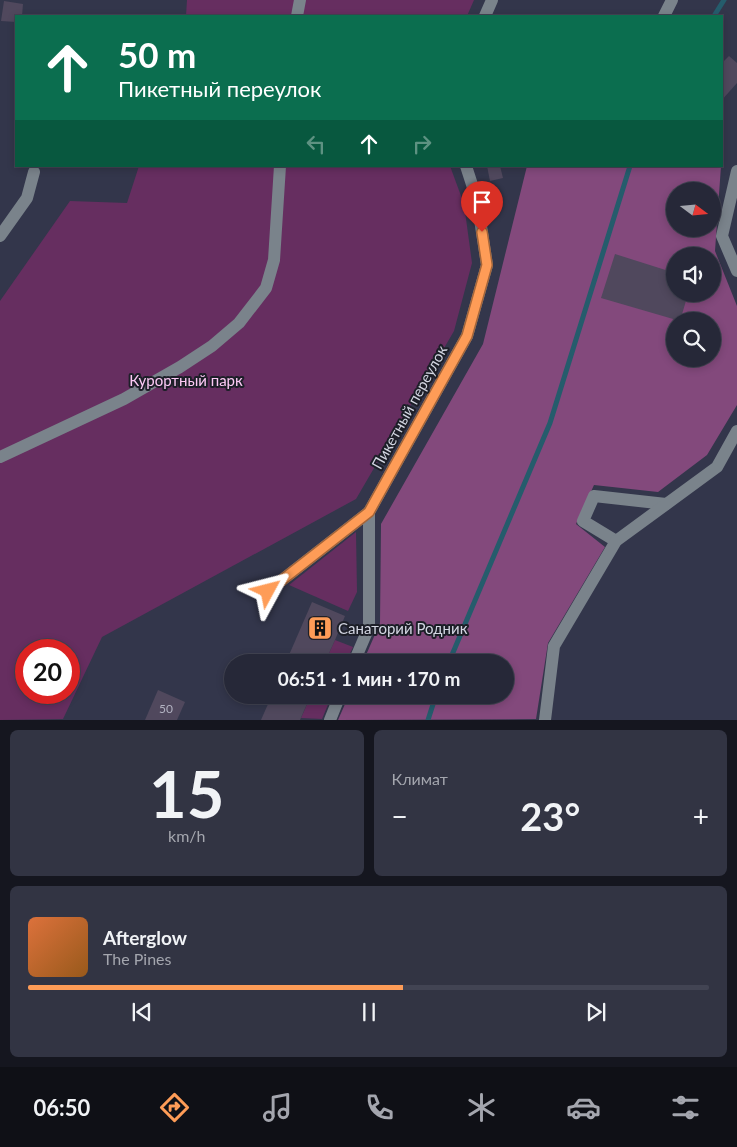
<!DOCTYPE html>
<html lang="ru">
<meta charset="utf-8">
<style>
:root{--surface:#262838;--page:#323443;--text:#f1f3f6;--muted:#a4a6ae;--line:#424453;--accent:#fe9c57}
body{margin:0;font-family:Lato,sans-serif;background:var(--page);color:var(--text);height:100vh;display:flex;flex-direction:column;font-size:19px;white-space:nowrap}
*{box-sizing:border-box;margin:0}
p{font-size:16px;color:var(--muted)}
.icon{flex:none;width:28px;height:28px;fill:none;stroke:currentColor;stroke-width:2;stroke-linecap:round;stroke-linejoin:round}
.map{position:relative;height:720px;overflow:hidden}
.drawer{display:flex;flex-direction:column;gap:10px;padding:10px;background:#15161f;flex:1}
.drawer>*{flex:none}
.banner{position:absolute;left:15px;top:15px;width:708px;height:152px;border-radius:0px;box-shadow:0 2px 8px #0003,0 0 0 1px var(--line);background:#0b6e4f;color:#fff;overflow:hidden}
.needle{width:32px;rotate:106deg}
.controls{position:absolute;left:666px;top:182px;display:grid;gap:10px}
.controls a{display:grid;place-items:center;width:55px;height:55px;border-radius:50%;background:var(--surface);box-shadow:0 2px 8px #0003,0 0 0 1px var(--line);font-size:25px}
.speed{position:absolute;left:15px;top:639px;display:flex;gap:10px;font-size:25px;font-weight:700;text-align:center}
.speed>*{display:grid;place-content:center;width:65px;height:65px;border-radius:50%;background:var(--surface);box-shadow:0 2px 8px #0003,0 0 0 1px var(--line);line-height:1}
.speed .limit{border:8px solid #d22;background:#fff;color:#111}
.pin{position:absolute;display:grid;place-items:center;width:42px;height:42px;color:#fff;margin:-51px -21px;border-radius:50% 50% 50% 0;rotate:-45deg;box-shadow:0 0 5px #0007}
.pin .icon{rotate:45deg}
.me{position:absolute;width:55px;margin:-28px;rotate:52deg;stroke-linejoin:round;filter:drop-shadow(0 0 4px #0008)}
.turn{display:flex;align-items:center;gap:18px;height:105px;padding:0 20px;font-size:22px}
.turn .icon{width:65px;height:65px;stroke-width:2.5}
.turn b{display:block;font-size:35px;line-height:42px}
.lanes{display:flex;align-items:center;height:48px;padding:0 20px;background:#0003;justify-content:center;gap:25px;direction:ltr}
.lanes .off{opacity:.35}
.big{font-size:38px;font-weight:700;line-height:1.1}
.drawer .card{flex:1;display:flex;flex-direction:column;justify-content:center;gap:8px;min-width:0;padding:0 18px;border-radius:8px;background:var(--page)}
.drawer .dial{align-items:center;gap:0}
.dial b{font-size:65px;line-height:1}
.song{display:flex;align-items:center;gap:15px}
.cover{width:60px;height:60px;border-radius:8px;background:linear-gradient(135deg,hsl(20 70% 55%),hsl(30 70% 35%))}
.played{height:5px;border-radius:2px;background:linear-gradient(90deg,var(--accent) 55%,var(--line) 55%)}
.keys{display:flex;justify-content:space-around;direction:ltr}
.heat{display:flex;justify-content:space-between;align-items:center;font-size:28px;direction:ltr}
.drawer .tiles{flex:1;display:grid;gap:10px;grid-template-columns:1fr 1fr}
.card:last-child{grid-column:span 2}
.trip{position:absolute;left:224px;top:654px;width:290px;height:50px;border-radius:25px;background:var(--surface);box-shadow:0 2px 8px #0003,0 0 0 1px var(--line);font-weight:700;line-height:50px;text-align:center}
.tabs{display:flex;height:80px;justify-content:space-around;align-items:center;background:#0f1016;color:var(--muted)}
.tabs .icon{width:35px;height:35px}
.tabs .current{color:var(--accent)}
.tabs b{font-size:22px;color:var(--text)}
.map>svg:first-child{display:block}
.green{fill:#662e60;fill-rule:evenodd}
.forest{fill:#83497c;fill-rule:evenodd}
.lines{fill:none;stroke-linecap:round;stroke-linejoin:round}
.stream{stroke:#255c6c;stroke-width:5}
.building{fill:#50485d}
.minor{stroke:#7a838b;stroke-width:12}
.route-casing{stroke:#a56539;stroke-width:12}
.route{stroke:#fe9c57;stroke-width:9}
.labels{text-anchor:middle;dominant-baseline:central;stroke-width:4;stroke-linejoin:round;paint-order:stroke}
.number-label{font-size:12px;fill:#b2b2c1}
.park-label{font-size:15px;fill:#fdc9f5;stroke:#1d1f28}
.street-label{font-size:15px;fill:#d3d6e2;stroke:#1d1f28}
.poi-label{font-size:15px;fill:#d3d6e2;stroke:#1d1f28;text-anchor:start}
</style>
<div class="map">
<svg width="737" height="720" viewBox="0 0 737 720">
<rect width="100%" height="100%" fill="#33364b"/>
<!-- green -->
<g class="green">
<path d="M 187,0 L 474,0 L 467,16 L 186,16 Z"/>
<path d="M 139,166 L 450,166 L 464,204 L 472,263 L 454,331 L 356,499 L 102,637 L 63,719 L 0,720 L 0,301 L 70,201 L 127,203 ZM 26,650 L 69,650 L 69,692 L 26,692 Z"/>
<path d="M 356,532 L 357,592 L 348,611 L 289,585 Z"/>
<path d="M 335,640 L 353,647 L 346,662 L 325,662 Z"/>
<path d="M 311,695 L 332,695 L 322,719 L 301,718 Z"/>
</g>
<!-- forest -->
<path class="forest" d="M 527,166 L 721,166 L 715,251 L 737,306 L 737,405 L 707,455 L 658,492 L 594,485 L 576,524 L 605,547 L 548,643 L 536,719 L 338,720 L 349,695 L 505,695 L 505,662 L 363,662 L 380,623 L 381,524 L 483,344 ZM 675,191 L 712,191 L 712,229 L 675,229 ZM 675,256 L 712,256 L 712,294 L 675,294 ZM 675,321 L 712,321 L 712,359 L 675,359 Z"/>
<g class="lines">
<!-- stream -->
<g class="stream">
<path d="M 714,16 L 724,0"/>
<path d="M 449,662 L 550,423 L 630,166"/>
<path d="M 428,720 L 436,695"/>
</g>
</g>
<!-- building -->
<g class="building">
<path d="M 4,1 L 23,4 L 22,16 L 16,16 L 16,22 L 1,21 Z"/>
<path d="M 729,56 L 737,63 L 737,83 L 721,101 L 721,64 Z"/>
<path d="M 487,166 L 500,166 L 503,178 L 490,181 Z"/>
<path d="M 615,254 L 675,273 L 675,294 L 688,294 L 680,321 L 601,298 Z"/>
<path d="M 312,602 L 345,616 L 335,640 L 325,662 L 286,662 Z"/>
<path d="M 158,690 L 185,702 L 177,720 L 145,720 Z"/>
<path d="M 272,695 L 311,695 L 300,720 L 261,720 Z"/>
</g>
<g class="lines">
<!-- minor -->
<g class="minor">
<path d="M 297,16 L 300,0"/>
<path d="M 485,16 L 492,0"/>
<path d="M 664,16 L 672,0"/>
<path d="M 737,171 L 722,236 L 737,271"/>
<path d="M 0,236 L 27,198 L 34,172"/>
<path d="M 0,457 L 124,399 L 180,367 L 212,346 L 239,323 L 266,288 L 274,260 L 280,166"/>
<path d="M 616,541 L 583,521 L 594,496 L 666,504"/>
<path d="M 268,591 L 369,512"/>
<path d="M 354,662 L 369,627 L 369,512 L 467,336 L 487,265 L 477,200 L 466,166"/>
<path d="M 330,720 L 340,695"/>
<path d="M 545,720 L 554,646 L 616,541 L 717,467 L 737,431"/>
</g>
</g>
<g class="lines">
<defs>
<path id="route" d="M 268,591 L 369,512 L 467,336 L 487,265 L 482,232"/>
</defs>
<!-- route casing -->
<use href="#route" class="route-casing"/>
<!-- route -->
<use href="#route" class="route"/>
</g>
<!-- icons -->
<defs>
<symbol id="building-square" viewBox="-11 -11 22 22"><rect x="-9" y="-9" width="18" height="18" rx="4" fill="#fe9c57" stroke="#1d1f28"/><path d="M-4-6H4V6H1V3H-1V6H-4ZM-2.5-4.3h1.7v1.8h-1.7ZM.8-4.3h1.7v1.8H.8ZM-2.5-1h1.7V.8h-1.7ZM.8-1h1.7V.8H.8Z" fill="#111"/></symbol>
</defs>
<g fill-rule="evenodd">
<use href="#building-square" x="306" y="614" width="28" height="28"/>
</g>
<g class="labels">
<!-- number labels -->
<g class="number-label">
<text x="166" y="708">50</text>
</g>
<!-- park labels -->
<g class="park-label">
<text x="186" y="380">Курортный парк</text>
</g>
<!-- street labels -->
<g class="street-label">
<text transform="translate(409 407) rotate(-61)">Пикетный переулок</text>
</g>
<!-- poi labels -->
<g class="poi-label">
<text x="338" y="628">Санаторий Родник</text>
</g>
</g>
</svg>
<div class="controls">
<a><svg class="needle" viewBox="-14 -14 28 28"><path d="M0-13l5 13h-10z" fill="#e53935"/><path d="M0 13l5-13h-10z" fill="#a4a6ae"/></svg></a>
<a><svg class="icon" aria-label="sound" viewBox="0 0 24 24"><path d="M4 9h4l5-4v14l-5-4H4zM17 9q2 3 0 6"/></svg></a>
<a><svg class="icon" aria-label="search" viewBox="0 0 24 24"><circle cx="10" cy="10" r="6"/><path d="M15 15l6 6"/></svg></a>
</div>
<div class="speed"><div class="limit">20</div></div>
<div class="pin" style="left:482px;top:232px;background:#d93025"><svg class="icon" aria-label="arrive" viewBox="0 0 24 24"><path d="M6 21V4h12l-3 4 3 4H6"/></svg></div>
<svg class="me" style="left:268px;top:591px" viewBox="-20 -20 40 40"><path d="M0-17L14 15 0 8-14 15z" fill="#fe9c57" stroke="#fff" stroke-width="4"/></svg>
<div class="trip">06:51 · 1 мин · 170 m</div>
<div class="banner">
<div class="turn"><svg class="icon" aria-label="ahead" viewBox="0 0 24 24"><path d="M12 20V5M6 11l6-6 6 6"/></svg><div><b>50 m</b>Пикетный переулок</div></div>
<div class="lanes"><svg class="icon off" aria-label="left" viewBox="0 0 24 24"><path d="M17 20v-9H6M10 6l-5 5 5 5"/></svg><svg class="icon" aria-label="ahead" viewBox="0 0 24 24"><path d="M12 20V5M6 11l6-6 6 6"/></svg><svg class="icon off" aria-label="right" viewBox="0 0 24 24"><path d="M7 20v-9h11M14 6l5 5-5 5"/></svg></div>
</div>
</div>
<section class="drawer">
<div class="tiles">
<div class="card dial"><b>15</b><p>km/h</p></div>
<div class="card"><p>Климат</p>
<div class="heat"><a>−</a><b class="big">23°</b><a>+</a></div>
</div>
<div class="card">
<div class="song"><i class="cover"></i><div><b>Afterglow</b><p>The Pines</p></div></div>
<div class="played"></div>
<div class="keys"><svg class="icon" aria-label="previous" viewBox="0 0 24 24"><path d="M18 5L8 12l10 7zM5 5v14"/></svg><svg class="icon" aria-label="pause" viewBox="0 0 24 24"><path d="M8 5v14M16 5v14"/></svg><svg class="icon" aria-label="next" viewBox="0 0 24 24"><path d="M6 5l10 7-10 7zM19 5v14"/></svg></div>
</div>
</div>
</section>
<nav class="tabs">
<b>06:50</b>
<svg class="icon current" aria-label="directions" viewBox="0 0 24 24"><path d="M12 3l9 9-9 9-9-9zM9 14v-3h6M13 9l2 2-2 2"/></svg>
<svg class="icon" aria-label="music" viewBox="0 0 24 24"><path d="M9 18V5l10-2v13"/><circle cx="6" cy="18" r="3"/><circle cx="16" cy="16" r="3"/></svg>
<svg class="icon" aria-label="phone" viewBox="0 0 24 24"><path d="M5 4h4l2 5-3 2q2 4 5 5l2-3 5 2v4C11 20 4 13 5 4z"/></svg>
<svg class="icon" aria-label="climate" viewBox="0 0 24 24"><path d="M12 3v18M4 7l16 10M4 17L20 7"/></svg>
<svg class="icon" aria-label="car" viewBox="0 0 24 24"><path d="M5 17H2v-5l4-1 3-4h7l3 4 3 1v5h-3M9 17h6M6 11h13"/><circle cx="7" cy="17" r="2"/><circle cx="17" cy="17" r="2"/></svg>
<svg class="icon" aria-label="filters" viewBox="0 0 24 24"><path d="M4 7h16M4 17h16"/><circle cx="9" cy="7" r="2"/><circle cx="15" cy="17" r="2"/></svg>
</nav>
